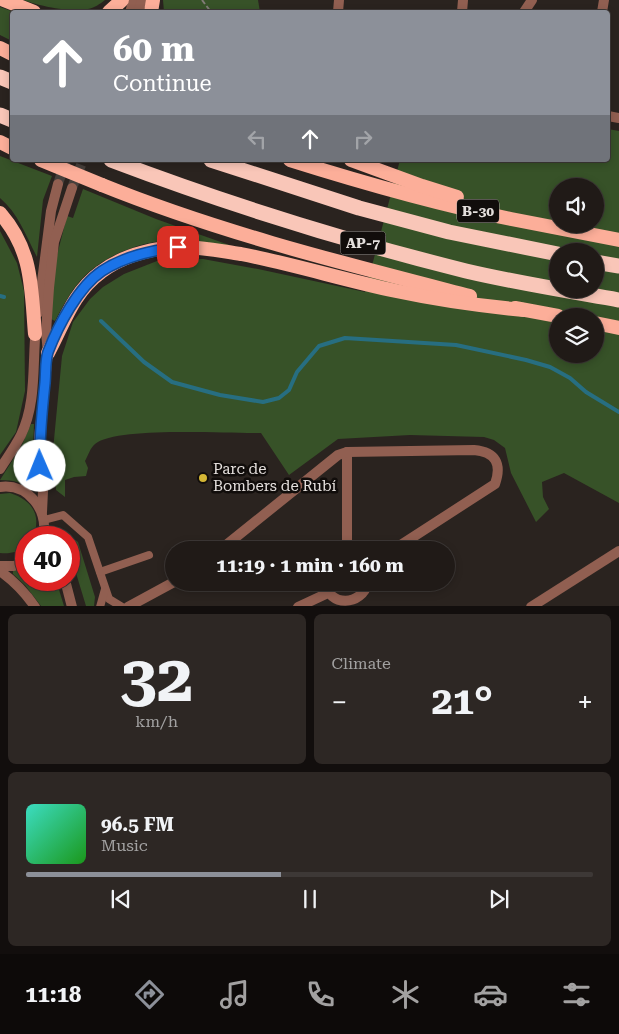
<!DOCTYPE html>
<meta charset="utf-8">
<style>
:root{--surface:#201a17;--page:#2d2724;--text:#f1f3f6;--muted:#a2a1a1;--line:#3d3836;--accent:#8c9099}
body{margin:0;font-family:"Roboto Serif",serif;background:var(--page);color:var(--text);height:100vh;display:flex;flex-direction:column;font-size:19px;white-space:nowrap}
*{box-sizing:border-box;margin:0}
p{font-size:16px;color:var(--muted)}
.icon{flex:none;width:28px;height:28px;fill:none;stroke:currentColor;stroke-width:2;stroke-linecap:round;stroke-linejoin:round}
.map{position:relative;height:606px;overflow:hidden}
.side{display:flex;flex-direction:column;gap:8px;padding:8px;background:#120e0d;flex:1}
.side>*{flex:none}
.guide{position:absolute;left:10px;top:10px;width:600px;height:152px;border-radius:5px;box-shadow:0 2px 8px #0003,0 0 0 1px var(--line);background:#8c9099;color:#fff;overflow:hidden}
.buttons{position:absolute;left:549px;top:178px;display:grid;gap:10px}
.buttons a{display:grid;place-items:center;width:55px;height:55px;border-radius:50%;background:var(--surface);box-shadow:0 2px 8px #0003,0 0 0 1px var(--line);font-size:25px}
.speed{position:absolute;left:15px;top:526px;display:flex;gap:10px;font-size:25px;font-weight:700;text-align:center}
.speed>*{display:grid;place-content:center;width:65px;height:65px;border-radius:50%;background:var(--surface);box-shadow:0 2px 8px #0003,0 0 0 1px var(--line);line-height:1}
.speed .limit{border:8px solid #d22;background:#fff;color:#111}
.pin{position:absolute;display:grid;place-items:center;width:42px;height:42px;color:#fff;margin:-21px;border-radius:10px;box-shadow:0 2px 8px #0006}
.me{position:absolute;width:55px;margin:-28px;rotate:359deg;stroke-linejoin:round;filter:drop-shadow(0 0 4px #0008)}
.turn{display:flex;align-items:center;gap:18px;height:105px;padding:0 20px;font-size:22px}
.turn .icon{width:65px;height:65px;stroke-width:2.5}
.turn b{display:block;font-size:35px;line-height:42px}
.lanes{display:flex;align-items:center;height:48px;padding:0 20px;background:#0003;justify-content:center;gap:25px;direction:ltr}
.lanes .off{opacity:.35}
.big{font-size:38px;font-weight:700;line-height:1.1}
.side .widget{flex:1;display:flex;flex-direction:column;justify-content:center;gap:8px;min-width:0;padding:0 18px;border-radius:8px;background:var(--page)}
.side .dial{align-items:center;gap:0}
.dial b{font-size:65px;line-height:1}
.song{display:flex;align-items:center;gap:15px}
.cover{width:60px;height:60px;border-radius:8px;background:linear-gradient(135deg,hsl(170 70% 55%),hsl(120 70% 35%))}
.played{height:5px;border-radius:2px;background:linear-gradient(90deg,var(--accent) 45%,var(--line) 45%)}
.keys{display:flex;justify-content:space-around;direction:ltr}
.heat{display:flex;justify-content:space-between;align-items:center;font-size:28px;direction:ltr}
.side .tiles{flex:1;display:grid;gap:8px;grid-template-columns:1fr 1fr}
.widget:last-child{grid-column:span 2}
.trip{position:absolute;left:165px;top:541px;width:290px;height:50px;border-radius:25px;background:var(--surface);box-shadow:0 2px 8px #0003,0 0 0 1px var(--line);font-weight:700;line-height:50px;text-align:center}
.menu{display:flex;height:80px;justify-content:space-around;align-items:center;background:#0d0a09;color:var(--muted)}
.menu .icon{width:35px;height:35px}
.menu .current{color:var(--accent)}
.menu b{font-size:22px;color:var(--text)}
.map>svg:first-child{display:block}
.green{fill:#375228;fill-rule:evenodd}
.lines{fill:none;stroke-linecap:round;stroke-linejoin:round}
.stream{stroke:#276e81;stroke-width:4}
.tertiary-tunnel{stroke:#463f3b;stroke-width:10;stroke-dasharray:10 5;stroke-linecap:butt}
.path{stroke:#817b77;stroke-width:2;stroke-dasharray:5 2.5;stroke-linecap:butt}
.service{stroke:#915f51;stroke-width:8}
.minor{stroke:#915f51;stroke-width:10}
.tertiary{stroke:#915f51;stroke-width:10}
.trunk{stroke:#fcae99;stroke-width:14}
.motorway{stroke:#f9c6b8;stroke-width:15}
.trunk-bridge{stroke:#fcae99;stroke-width:14}
.route-casing{stroke:#114b97;stroke-width:12}
.route{stroke:#1a73e8;stroke-width:9}
.poi-dot{fill:#d4b635;stroke:#110d0b;stroke-width:2}
.labels{text-anchor:middle;dominant-baseline:central;stroke-width:5;stroke-linejoin:round;paint-order:stroke}
.shield{fill:#110d0b;stroke:#a5a09d;stroke-width:1}
.shield-label{font-size:14px;font-weight:bold;fill:#e4dfdc}
.poi-label{font-size:15px;fill:#e4dfdc;stroke:#110d0b;text-anchor:start}
</style>
<div class="map">
<svg width="619" height="607" viewBox="0 0 619 607">
<rect width="100%" height="100%" fill="#2a231f"/>
<!-- green -->
<g class="green">
<path d="M 24,0 L 105,0 C 100,4 94,8 88,9 C 73,13 38,6 24,0 Z"/>
<path d="M 163,0 L 258,0 L 260,12 L 164,12 Z"/>
<path d="M 0,7 L 14,12 L 12,12 L 12,41 L 0,35 Z"/>
<path d="M 608,129 L 619,131 L 619,503 L 564,473 L 542,482 L 543,497 L 549,509 L 536,522 L 511,473 L 505,448 L 494,440 L 484,437 L 410,435 L 338,439 L 289,475 L 261,433 C 229,434 117,426 95,444 C 90,448 88,456 85,461 L 88,468 L 86,476 L 74,477 L 65,480 L 65,497 L 56,490 L 53,450 L 62,356 L 73,322 L 90,299 L 103,287 L 124,274 L 157,261 L 203,259 L 258,269 L 365,292 L 400,160 L 474,161 L 474,160 L 608,160 ZM 558,186 L 595,186 L 595,224 L 558,224 ZM 558,251 L 595,251 L 595,289 L 558,289 ZM 558,316 L 595,316 L 595,354 L 558,354 Z"/>
<path d="M 0,156 L 52,176 L 43,200 L 37,257 C 26,236 18,213 0,198 Z"/>
<path d="M 83,189 L 156,219 L 232,246 C 216,244 199,241 183,240 C 150,239 115,250 90,271 C 74,284 64,304 55,321 L 51,319 L 54,267 L 67,216 L 73,218 Z"/>
<path d="M 0,231 L 17,263 L 24,291 L 25,391 L 16,432 L 0,455 Z"/>
<path d="M 31,424 L 34,424 L 33,450 L 36,490 C 24,483 14,480 0,480 L 21,447 Z"/>
<path d="M 10,493 C 32,500 42,515 33,537 L 26,538 L 26,547 C 17,552 11,554 0,553 L 0,494 Z"/>
<path d="M 63,531 L 78,542 L 95,597 L 94,606 L 86,606 L 69,550 L 69,538 L 65,537 Z"/>
<path d="M 26,566 L 26,580 L 56,580 L 64,606 L 41,606 L 25,585 L 13,574 L 13,570 Z"/>
</g>
<g class="lines">
<!-- stream -->
<g class="stream">
<path d="M 0,296 L 4,297"/>
<path d="M 101,321 L 144,362 L 172,382 L 220,395 L 263,402 L 279,398 L 289,390 L 297,372 L 319,346 L 345,338 L 456,345 L 526,360 L 550,367 L 570,378 L 586,392 L 619,412"/>
</g>
<!-- tertiary-tunnel -->
<g class="tertiary-tunnel">
<path d="M 58,184 L 66,160"/>
<path d="M 72,188 L 83,160"/>
</g>
<!-- path -->
<path class="path" d="M 202,0 L 211,12"/>
<!-- service -->
<g class="service">
<path d="M 44,520 L 63,515 L 88,537 L 109,599 L 122,607"/>
<path d="M 100,572 L 149,555"/>
<path d="M 100,607 L 105,589"/>
</g>
<!-- minor -->
<g class="minor">
<path d="M 338,12 L 339,0"/>
<path d="M 462,12 L 463,0"/>
<path d="M 602,12 L 604,0"/>
<path d="M 608,116 L 619,118"/>
<path d="M 347,452 L 347,550"/>
<path d="M 220,550 L 338,455 L 347,452 L 474,450 C 496,452 502,464 495,484 L 393,550"/>
<path d="M 325,582 C 328,607 362,607 368,582"/>
<path d="M 128,607 L 174,582"/>
<path d="M 298,607 L 328,593"/>
<path d="M 531,607 L 619,551"/>
</g>
<!-- tertiary -->
<g class="tertiary">
<path d="M 130,12 L 134,0"/>
<path d="M 138,12 L 142,0"/>
<path d="M 524,12 L 532,0"/>
<path d="M 38,313 L 51,211 L 58,184"/>
<path d="M 0,469 C 7,458 15,447 21,435 C 37,402 32,363 36,327"/>
<path d="M 0,487 C 29,483 49,511 43,538"/>
<path d="M 42,512 L 43,491 L 39,466 L 39,438 L 48,353 L 46,332 L 49,288 L 54,242 L 72,188"/>
<path d="M 0,566 L 14,566 L 26,561"/>
<path d="M 0,571 C 14,581 25,592 35,607"/>
<path d="M 65,580 L 72,607"/>
</g>
<!-- trunk -->
<g class="trunk">
<path d="M 4,0 L 34,12"/>
<path d="M 109,12 L 122,0"/>
<path d="M 151,12 L 153,0"/>
<path d="M 0,48 L 12,54"/>
<path d="M 0,142 L 12,148"/>
<path d="M 290,160 C 363,183 437,204 511,219 C 547,226 583,233 619,240"/>
<path d="M 351,160 L 422,186 L 457,197"/>
<path d="M 102,185 C 221,233 346,264 470,296"/>
<path d="M 0,213 C 33,251 31,287 35,334"/>
<path d="M 515,308 L 558,316"/>
<path d="M 595,323 L 619,328"/>
<path d="M 48,353 C 64,324 72,293 101,272 C 122,256 151,249 176,247 C 198,246 220,251 241,254 C 293,264 344,280 396,291 C 438,300 481,306 524,310"/>
</g>
<!-- motorway -->
<g class="motorway">
<path d="M 0,77 L 12,82"/>
<path d="M 0,115 L 12,120"/>
<path d="M 111,160 C 227,204 346,241 466,271 C 517,283 568,291 619,300"/>
<path d="M 211,160 L 359,208 L 449,232 L 558,254"/>
<path d="M 595,262 L 619,266"/>
</g>
<!-- trunk-bridge -->
<path class="trunk-bridge" d="M 41,160 L 102,185"/>
</g>
<g class="lines">
<defs>
<path id="route" d="M 40,466 C 39,438 42,411 45,383 C 46,373 45,361 48,352 C 58,326 78,287 102,271 C 125,256 151,251 178,247"/>
</defs>
<!-- route casing -->
<use href="#route" class="route-casing"/>
<!-- route -->
<use href="#route" class="route"/>
</g>
<!-- markers -->
<circle class="poi-dot" cx="203" cy="478" r="5"/>
<g class="labels">
<!-- shield labels -->
<g class="shield">
<rect x="457" y="199.5" width="42" height="23" rx="4"/>
<rect x="340.5" y="231.5" width="45" height="23" rx="4"/>
</g>
<g class="shield-label">
<text x="478" y="211">B-30</text>
<text x="363" y="243">AP-7</text>
</g>
<!-- poi labels -->
<g class="poi-label">
<text x="213" y="469">Parc de<tspan x="213" dy="17">Bombers de Rubí</tspan></text>
</g>
</g>
</svg>
<div class="buttons">
<a><svg class="icon" aria-label="sound" viewBox="0 0 24 24"><path d="M4 9h4l5-4v14l-5-4H4zM17 9q2 3 0 6"/></svg></a>
<a><svg class="icon" aria-label="search" viewBox="0 0 24 24"><circle cx="10" cy="10" r="6"/><path d="M15 15l6 6"/></svg></a>
<a><svg class="icon" aria-label="layers" viewBox="0 0 24 24"><path d="M12 4l9 5-9 5-9-5zM3 14l9 5 9-5"/></svg></a>
</div>
<div class="speed"><div class="limit">40</div></div>
<div class="pin" style="left:178px;top:247px;background:#d93025"><svg class="icon" aria-label="arrive" viewBox="0 0 24 24"><path d="M6 21V4h12l-3 4 3 4H6"/></svg></div>
<svg class="me" style="left:40px;top:466px" viewBox="-20 -20 40 40"><circle r="19" fill="#fff"/><path d="M0-13L10 11 0 6-10 11z" fill="#1a73e8"/></svg>
<div class="trip">11:19 · 1 min · 160 m</div>
<div class="guide">
<div class="turn"><svg class="icon" aria-label="ahead" viewBox="0 0 24 24"><path d="M12 20V5M6 11l6-6 6 6"/></svg><div><b>60 m</b>Continue</div></div>
<div class="lanes"><svg class="icon off" aria-label="left" viewBox="0 0 24 24"><path d="M17 20v-9H6M10 6l-5 5 5 5"/></svg><svg class="icon" aria-label="ahead" viewBox="0 0 24 24"><path d="M12 20V5M6 11l6-6 6 6"/></svg><svg class="icon off" aria-label="right" viewBox="0 0 24 24"><path d="M7 20v-9h11M14 6l5 5-5 5"/></svg></div>
</div>
</div>
<section class="side">
<div class="tiles">
<div class="widget dial"><b>32</b><p>km/h</p></div>
<div class="widget"><p>Climate</p>
<div class="heat"><a>−</a><b class="big">21°</b><a>+</a></div>
</div>
<div class="widget">
<div class="song"><i class="cover"></i><div><b>96.5 FM</b><p>Music</p></div></div>
<div class="played"></div>
<div class="keys"><svg class="icon" aria-label="previous" viewBox="0 0 24 24"><path d="M18 5L8 12l10 7zM5 5v14"/></svg><svg class="icon" aria-label="pause" viewBox="0 0 24 24"><path d="M8 5v14M16 5v14"/></svg><svg class="icon" aria-label="next" viewBox="0 0 24 24"><path d="M6 5l10 7-10 7zM19 5v14"/></svg></div>
</div>
</div>
</section>
<nav class="menu">
<b>11:18</b>
<svg class="icon current" aria-label="directions" viewBox="0 0 24 24"><path d="M12 3l9 9-9 9-9-9zM9 14v-3h6M13 9l2 2-2 2"/></svg>
<svg class="icon" aria-label="music" viewBox="0 0 24 24"><path d="M9 18V5l10-2v13"/><circle cx="6" cy="18" r="3"/><circle cx="16" cy="16" r="3"/></svg>
<svg class="icon" aria-label="phone" viewBox="0 0 24 24"><path d="M5 4h4l2 5-3 2q2 4 5 5l2-3 5 2v4C11 20 4 13 5 4z"/></svg>
<svg class="icon" aria-label="climate" viewBox="0 0 24 24"><path d="M12 3v18M4 7l16 10M4 17L20 7"/></svg>
<svg class="icon" aria-label="car" viewBox="0 0 24 24"><path d="M5 17H2v-5l4-1 3-4h7l3 4 3 1v5h-3M9 17h6M6 11h13"/><circle cx="7" cy="17" r="2"/><circle cx="17" cy="17" r="2"/></svg>
<svg class="icon" aria-label="filters" viewBox="0 0 24 24"><path d="M4 7h16M4 17h16"/><circle cx="9" cy="7" r="2"/><circle cx="15" cy="17" r="2"/></svg>
</nav>
